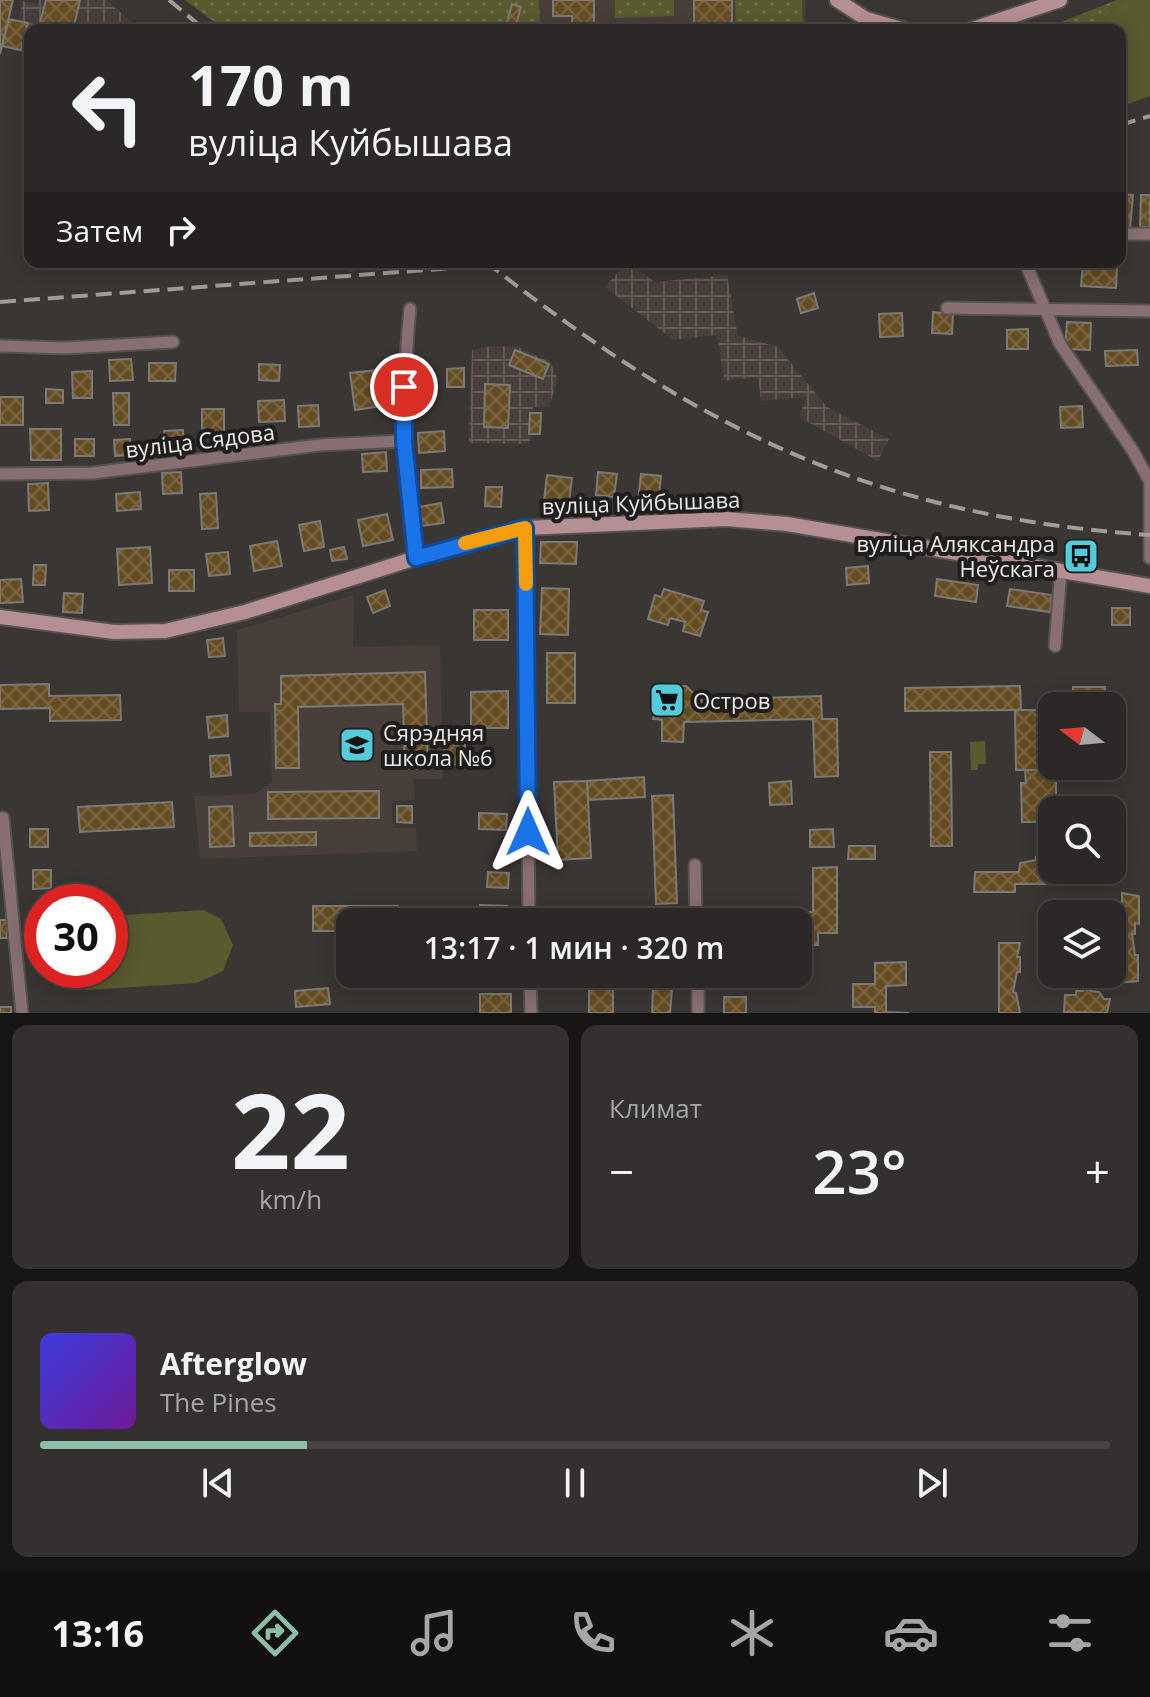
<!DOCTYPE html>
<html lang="ru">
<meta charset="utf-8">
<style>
:root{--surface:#2c2827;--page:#34302f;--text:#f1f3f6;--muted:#a6a6a7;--line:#484444;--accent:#8abfa5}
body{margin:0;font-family:"Open Sans",sans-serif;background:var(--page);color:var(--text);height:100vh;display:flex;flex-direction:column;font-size:30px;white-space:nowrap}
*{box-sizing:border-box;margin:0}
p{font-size:26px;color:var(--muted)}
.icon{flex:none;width:44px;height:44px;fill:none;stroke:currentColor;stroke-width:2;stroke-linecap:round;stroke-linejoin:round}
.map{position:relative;height:1013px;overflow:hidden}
.sheet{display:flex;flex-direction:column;gap:12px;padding:12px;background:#181615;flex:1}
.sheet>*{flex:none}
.top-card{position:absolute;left:24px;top:24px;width:1102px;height:244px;border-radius:16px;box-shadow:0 4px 20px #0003,0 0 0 2px var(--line);background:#2c2827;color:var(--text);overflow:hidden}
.needle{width:52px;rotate:286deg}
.controls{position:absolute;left:1038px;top:692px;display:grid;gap:16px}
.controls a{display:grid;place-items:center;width:88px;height:88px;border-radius:16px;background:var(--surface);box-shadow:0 4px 20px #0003,0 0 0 2px var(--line);font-size:40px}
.speed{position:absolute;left:24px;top:884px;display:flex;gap:16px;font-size:40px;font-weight:700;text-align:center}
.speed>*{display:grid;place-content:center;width:104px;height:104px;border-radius:50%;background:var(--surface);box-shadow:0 4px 20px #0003,0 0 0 2px var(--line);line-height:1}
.speed .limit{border:12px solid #d22;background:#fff;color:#111}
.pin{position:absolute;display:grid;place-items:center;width:68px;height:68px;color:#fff;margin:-34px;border:4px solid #fff;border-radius:50%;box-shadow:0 2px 8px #0007}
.me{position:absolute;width:88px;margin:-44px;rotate:0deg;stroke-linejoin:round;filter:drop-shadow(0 0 6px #0008)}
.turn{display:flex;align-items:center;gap:28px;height:168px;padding:0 32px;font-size:36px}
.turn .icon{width:104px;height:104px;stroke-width:2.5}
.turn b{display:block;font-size:56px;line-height:68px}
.then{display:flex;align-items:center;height:76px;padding:0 32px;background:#0003;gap:16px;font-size:30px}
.big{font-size:60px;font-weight:600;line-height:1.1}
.sheet .tile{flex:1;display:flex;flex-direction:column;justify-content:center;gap:12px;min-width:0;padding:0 28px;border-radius:16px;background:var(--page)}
.sheet .dial{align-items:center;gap:0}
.dial b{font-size:104px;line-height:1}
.song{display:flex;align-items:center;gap:24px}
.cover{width:96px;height:96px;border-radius:12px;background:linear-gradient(135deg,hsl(240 70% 55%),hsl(280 70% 35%))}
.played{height:8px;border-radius:4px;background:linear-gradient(90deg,var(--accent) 25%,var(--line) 25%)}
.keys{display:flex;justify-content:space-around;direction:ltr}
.heat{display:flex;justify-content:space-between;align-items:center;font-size:44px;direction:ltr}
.sheet .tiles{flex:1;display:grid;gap:12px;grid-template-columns:1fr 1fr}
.tile:last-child{grid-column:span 2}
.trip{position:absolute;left:336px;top:908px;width:476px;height:80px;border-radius:16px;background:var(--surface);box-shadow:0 4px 20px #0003,0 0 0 2px var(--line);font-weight:600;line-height:80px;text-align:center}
.tab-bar{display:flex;height:128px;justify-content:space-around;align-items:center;background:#121010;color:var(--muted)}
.tab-bar .icon{width:56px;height:56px}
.tab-bar .selected{color:var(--accent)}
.tab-bar b{font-size:36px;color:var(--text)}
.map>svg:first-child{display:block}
.built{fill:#483e3a}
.industrial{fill:url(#industrial-grid)}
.grass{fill:url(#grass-dots)}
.park{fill:#595a2e}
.building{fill:url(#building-cross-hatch);stroke:#7c7a76;stroke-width:2}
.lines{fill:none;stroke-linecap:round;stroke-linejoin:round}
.street-casing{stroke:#565250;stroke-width:15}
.secondary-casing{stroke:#565250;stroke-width:18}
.street{stroke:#887072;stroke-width:11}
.secondary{stroke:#b58f92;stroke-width:14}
.rail{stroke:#a09c9b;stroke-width:4;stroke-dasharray:16 8;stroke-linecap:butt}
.route-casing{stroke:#114b97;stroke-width:20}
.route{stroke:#1a73e8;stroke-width:14}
.slow{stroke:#f59e0b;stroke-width:14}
.labels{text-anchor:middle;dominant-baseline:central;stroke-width:8;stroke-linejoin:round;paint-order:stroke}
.street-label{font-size:22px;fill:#eae7e6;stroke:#201e1d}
.poi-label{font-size:22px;fill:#eae7e6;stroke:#201e1d;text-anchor:start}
</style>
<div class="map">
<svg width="1150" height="1013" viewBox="0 0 1150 1013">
<defs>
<pattern id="industrial-grid" width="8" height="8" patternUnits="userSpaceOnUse" patternTransform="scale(2)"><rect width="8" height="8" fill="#483e3a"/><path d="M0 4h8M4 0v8" fill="none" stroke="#635a56"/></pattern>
<pattern id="grass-dots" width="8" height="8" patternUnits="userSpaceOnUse" patternTransform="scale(2)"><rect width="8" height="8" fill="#595a2e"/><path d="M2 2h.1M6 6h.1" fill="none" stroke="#71724c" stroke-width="1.8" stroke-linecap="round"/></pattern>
<pattern id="building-cross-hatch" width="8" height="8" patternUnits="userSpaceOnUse" patternTransform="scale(2)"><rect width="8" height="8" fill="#654c22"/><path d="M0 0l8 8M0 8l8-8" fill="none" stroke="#7b6642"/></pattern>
</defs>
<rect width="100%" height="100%" fill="#3a3634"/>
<!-- built -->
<g class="built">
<path d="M 362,0 L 805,0 L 806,30 L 380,30 Z"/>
<path d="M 354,595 L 353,647 L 440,645 L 443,779 L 414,779 L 415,800 L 392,801 L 393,828 L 416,828 L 417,851 L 200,859 L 194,796 L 254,794 L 272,782 L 270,712 L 239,712 L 237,630 Z"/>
</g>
<!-- industrial -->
<g class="industrial">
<path d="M 39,0 L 107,0 L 140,30 L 30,30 L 30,54 L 11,50 L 23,1 L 38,4 Z"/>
<path d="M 313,262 L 372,262 L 351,272 Z"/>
<path d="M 627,262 L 655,282 L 727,275 L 738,336 L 778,347 L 827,407 L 889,439 L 878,461 L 799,417 L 806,397 L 761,401 L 758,377 L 724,381 L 717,335 L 673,340 L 605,287 Z"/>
<path d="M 492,346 L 518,347 L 550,362 L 558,379 L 549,407 L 533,407 L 530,444 L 469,443 L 472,350 Z"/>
</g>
<!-- grass -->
<g class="grass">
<path d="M 185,0 L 539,0 L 540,30 L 225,30 Z"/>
<path d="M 615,0 L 674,0 L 674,16 L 615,18 Z"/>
<path d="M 735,0 L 802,0 L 803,30 L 736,30 Z"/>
<path d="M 1117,0 L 1122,0 L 1095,30 L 1041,30 Z"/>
</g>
<!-- park -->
<g class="park">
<path d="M 1122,0 L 1150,0 L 1150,96 L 1120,107 L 1120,30 L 1095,30 Z"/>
<path d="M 985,741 L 986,764 L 978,764 L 978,770 L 971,770 L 970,742 Z"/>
<path d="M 204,910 L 221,919 L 233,945 L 223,971 L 197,983 L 86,990 L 69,981 L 61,970 L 110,970 L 110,916 Z"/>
</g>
<!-- building -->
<g class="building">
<path d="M 0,0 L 13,0 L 0,54 Z"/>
<path d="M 46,0 L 80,0 L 73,30 L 38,30 Z"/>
<path d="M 553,0 L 594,0 L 594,30 L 572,30 L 572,16 L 553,16 Z"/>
<rect x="694" y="0" width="38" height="30"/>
<path d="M 512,4 L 521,7 L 515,28 L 506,26 Z"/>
<path d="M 9,19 L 28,23 L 21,50 L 2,46 Z"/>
<path d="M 93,23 L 118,29 L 117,30 L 91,30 Z"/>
<path d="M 1120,194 L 1133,195 L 1130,230 L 1120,229 Z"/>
<path d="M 1141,195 L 1150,195 L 1150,227 L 1140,227 Z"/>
<path d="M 924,262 L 959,262 L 959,265 L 924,268 Z"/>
<path d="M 1083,265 L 1117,267 L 1116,288 L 1081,286 Z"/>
<path d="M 814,293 L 818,308 L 801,313 L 797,299 Z"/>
<path d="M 933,312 L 953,314 L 952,334 L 932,333 Z"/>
<path d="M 902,313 L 903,336 L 880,337 L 879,314 Z"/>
<path d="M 1067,322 L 1091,323 L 1090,350 L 1065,349 Z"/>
<path d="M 1028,329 L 1028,349 L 1007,349 L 1007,330 Z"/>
<path d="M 515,350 L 549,364 L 543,379 L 509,365 Z"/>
<path d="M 1137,350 L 1138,365 L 1106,366 L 1105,351 Z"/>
<path d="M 131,359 L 133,380 L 110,381 L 109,360 Z"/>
<path d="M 149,363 L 176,363 L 175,381 L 149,381 Z"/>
<path d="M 259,364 L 280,365 L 279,381 L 259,380 Z"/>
<path d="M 464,368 L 464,387 L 447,387 L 447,369 Z"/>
<path d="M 377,370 L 382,406 L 355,410 L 350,373 Z"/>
<path d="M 92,371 L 92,398 L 73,398 L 72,372 Z"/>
<path d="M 485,384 L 510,385 L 508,428 L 484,427 Z"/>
<path d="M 46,389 L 63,390 L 63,403 L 46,403 Z"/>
<path d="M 113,393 L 129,393 L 129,425 L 114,425 Z"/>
<rect x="0" y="397" width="23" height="28"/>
<path d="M 284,400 L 285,421 L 259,422 L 258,401 Z"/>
<path d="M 318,405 L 319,426 L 299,427 L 298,406 Z"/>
<path d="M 1082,406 L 1083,427 L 1061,428 L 1060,407 Z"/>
<rect x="202" y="409" width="22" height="25"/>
<path d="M 530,413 L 541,413 L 540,434 L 529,434 Z"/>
<path d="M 30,429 L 61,429 L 61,460 L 31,460 Z"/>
<path d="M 183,430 L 184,449 L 165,450 L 164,431 Z"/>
<path d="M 444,431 L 445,451 L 419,453 L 418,433 Z"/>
<rect x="75" y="439" width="19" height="17"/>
<path d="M 130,439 L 131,455 L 115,456 L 114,440 Z"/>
<path d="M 386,452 L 387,471 L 363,472 L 362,454 Z"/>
<path d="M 452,469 L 453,487 L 421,488 L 421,470 Z"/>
<path d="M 181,472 L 182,493 L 163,494 L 162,473 Z"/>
<path d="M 598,472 L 617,474 L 614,497 L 596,495 Z"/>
<path d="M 641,474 L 661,476 L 658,503 L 638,501 Z"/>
<path d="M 547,475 L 572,478 L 569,503 L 544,500 Z"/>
<path d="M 48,483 L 49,510 L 29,511 L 28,484 Z"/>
<path d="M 486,487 L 502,487 L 501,507 L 485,506 Z"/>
<path d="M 140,492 L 141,509 L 117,511 L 116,494 Z"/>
<path d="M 216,493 L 218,528 L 202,529 L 200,494 Z"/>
<path d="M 441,503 L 444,523 L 422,526 L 419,507 Z"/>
<path d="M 387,514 L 393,540 L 363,546 L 358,520 Z"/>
<path d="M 320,521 L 324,547 L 304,551 L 299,525 Z"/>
<path d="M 277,541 L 282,566 L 254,571 L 250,546 Z"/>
<path d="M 541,542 L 577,542 L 576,564 L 540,563 Z"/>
<path d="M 150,547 L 152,583 L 119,585 L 117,549 Z"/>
<path d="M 344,547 L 347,559 L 332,561 L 330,550 Z"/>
<path d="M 228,552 L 230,574 L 209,576 L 206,554 Z"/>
<path d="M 34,565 L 46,565 L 45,585 L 33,585 Z"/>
<path d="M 868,566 L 869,583 L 847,585 L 846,568 Z"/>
<rect x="169" y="570" width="25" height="21"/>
<path d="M 21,579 L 23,602 L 0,603 L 0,580 Z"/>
<path d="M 937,579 L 978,585 L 976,602 L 935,596 Z"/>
<path d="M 542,588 L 569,589 L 568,635 L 540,634 Z"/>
<path d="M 664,589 L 704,601 L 701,610 L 708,612 L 700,636 L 683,631 L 685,622 L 670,618 L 668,625 L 648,619 L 655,595 L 661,597 Z"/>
<path d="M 1010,589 L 1052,595 L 1050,612 L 1007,606 Z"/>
<path d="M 385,590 L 390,606 L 373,613 L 367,597 Z"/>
<path d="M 64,593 L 83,594 L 82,613 L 63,612 Z"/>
<rect x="1112" y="608" width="18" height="17"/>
<rect x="474" y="610" width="34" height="30"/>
<path d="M 223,638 L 225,656 L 209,657 L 207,640 Z"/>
<rect x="547" y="653" width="28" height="50"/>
<path d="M 425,672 L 428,768 L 405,769 L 403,704 L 298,707 L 299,768 L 276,768 L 275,704 L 281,704 L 281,676 Z"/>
<path d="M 49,684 L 49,696 L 120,695 L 121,720 L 50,721 L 50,708 L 0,709 L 0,685 Z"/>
<path d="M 665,686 L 686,686 L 701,700 L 821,696 L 822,719 L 837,719 L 838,776 L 815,777 L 813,719 L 684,722 L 683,742 L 662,741 L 662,720 L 653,719 Z"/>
<path d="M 1020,686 L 1021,710 L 905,711 L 905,688 Z"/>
<rect x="1073" y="687" width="32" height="17"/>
<path d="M 508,691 L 508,728 L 471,728 L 471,692 Z"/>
<path d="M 1015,710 L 1037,710 L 1038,770 L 1016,770 Z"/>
<path d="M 227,715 L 228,736 L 209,738 L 207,717 Z"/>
<path d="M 444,741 L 465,742 L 464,765 L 444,764 Z"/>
<path d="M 930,752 L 951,752 L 952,846 L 931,846 Z"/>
<path d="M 229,755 L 231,775 L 211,777 L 210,756 Z"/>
<path d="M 1025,770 L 1047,770 L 1050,780 L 1056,780 L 1056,810 L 1052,810 L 1052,822 L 1022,822 L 1021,783 L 1026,783 Z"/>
<path d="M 644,777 L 645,797 L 588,800 L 587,781 Z"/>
<path d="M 587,781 L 591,858 L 558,860 L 554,782 Z"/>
<path d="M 791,781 L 792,804 L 770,805 L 769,783 Z"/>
<path d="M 379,791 L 379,818 L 268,819 L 268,792 Z"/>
<path d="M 673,795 L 677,903 L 656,904 L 652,796 Z"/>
<path d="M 172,802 L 174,827 L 80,832 L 78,807 Z"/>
<path d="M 232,806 L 234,846 L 210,847 L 209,807 Z"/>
<path d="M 397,806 L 412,806 L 412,823 L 397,822 Z"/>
<path d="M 479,813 L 507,814 L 506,830 L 479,829 Z"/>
<rect x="30" y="829" width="18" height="18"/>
<path d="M 833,829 L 834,847 L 810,847 L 810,830 Z"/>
<path d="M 316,832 L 316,845 L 250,846 L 250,833 Z"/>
<path d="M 849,846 L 875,846 L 875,859 L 848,859 Z"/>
<path d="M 1036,857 L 1051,857 L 1052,870 L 1113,867 L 1113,876 L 1103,880 L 1102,884 L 1056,880 L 1056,884 L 1015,884 L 1015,892 L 974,892 L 975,872 L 1019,872 L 1020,863 L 1036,860 Z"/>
<path d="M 837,867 L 837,933 L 818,933 L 818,945 L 798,945 L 798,922 L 793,922 L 793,912 L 813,912 L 813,868 Z"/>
<path d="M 33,870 L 51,870 L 51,888 L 33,889 Z"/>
<path d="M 488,872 L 509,873 L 508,888 L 487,887 Z"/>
<path d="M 1122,893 L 1139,896 L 1139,924 L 1135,923 L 1135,934 L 1132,934 L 1135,955 L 1138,955 L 1138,981 L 1117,983 L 1112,973 L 1113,903 L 1122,903 Z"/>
<path d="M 480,905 L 507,906 L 506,922 L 479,922 Z"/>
<path d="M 313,906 L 398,906 L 398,922 L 350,922 L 350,931 L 313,931 Z"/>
<rect x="589" y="917" width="24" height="5"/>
<rect x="0" y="920" width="7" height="18"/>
<path d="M 999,943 L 1020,943 L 1017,957 L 1020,957 L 1020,972 L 1017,972 L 1013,992 L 1016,993 L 1020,1013 L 999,1013 Z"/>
<path d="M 906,962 L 906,985 L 886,986 L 886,1012 L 909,1013 L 875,1013 L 875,1007 L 853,1007 L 853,984 L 875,984 L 875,963 Z"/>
<rect x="589" y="974" width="24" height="39"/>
<path d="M 1083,987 L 1091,987 L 1091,991 L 1099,992 L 1104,999 L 1110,999 L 1107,1013 L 1064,1012 L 1065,995 L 1076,995 L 1076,991 L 1083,991 Z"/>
<path d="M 328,988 L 330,1004 L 296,1007 L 295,991 Z"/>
<path d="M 653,988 L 672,989 L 670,1013 L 652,1013 Z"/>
<rect x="480" y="994" width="31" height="19"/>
<rect x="724" y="997" width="22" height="16"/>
<rect x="0" y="1007" width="11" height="6"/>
</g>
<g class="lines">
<defs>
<g id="street">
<path d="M 1120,234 L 1150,234"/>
<path d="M 1025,262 L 1060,344 L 1133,451 L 1150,482 L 1150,558"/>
<path d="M 947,308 L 1150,311"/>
<path d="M 410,309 C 401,393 407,474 416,558"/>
<path d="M 0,346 L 65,348 L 173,342"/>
<path d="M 0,474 L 92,473 L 320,445 L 404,441"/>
<path d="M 525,528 L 529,922"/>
<path d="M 1055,646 L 1061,570"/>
<path d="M 0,818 L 3,818 L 22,1013"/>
<path d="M 695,865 L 696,922"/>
<path d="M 530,974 L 531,1013"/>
<path d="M 698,974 L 698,1013"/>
</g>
<g id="secondary">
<path d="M 837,0 L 866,19 L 905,30"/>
<path d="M 970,30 L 1060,0"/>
<path d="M 0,617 L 114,632 L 165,631 L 245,612 L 416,558 L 525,528 L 726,519 L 787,524 L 1150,586"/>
</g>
</defs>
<!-- street casing -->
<use href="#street" class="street-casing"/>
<!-- secondary casing -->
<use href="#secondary" class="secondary-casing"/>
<!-- street -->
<use href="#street" class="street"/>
<!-- secondary -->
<use href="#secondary" class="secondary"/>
<!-- rail -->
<g class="rail">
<path d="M 169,0 L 205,30"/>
<path d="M 1120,125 L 1150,116"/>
<path d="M 486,262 C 701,431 874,516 1150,535"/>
<path d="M 0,302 L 533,262"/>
</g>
</g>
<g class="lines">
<defs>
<path id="route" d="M 404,387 L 404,441 L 416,558 L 525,528 L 528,832"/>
</defs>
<!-- route casing -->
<use href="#route" class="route-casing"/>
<!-- route -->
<use href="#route" class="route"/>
<!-- slow -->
<path class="slow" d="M 465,543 L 525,528 L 526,584"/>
</g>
<!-- icons -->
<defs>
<symbol id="bus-square" viewBox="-11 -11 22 22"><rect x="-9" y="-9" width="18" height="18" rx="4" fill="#53cbdb" stroke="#201e1d"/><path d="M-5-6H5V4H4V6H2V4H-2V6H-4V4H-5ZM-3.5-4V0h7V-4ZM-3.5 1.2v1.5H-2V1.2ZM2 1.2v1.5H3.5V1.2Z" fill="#111"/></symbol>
<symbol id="supermarket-square" viewBox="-11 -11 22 22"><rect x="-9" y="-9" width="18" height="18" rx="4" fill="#53cbdb" stroke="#201e1d"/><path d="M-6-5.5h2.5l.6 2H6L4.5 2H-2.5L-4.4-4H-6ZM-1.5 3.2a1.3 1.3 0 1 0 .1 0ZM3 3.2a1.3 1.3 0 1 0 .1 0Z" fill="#111"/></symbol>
<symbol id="school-square" viewBox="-11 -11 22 22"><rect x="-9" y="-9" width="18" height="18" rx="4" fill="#53cbdb" stroke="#201e1d"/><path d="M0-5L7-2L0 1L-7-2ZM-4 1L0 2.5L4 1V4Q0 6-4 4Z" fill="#111"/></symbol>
</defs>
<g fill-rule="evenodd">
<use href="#bus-square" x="1061" y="536" width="40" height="40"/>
<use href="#supermarket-square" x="647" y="680" width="40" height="40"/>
<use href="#school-square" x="337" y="725" width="40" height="40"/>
</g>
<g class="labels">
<!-- street labels -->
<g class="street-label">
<text transform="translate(200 440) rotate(-7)">вуліца Сядова</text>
<text transform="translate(641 502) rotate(-2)">вуліца Куйбышава</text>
</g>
<!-- poi labels -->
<g class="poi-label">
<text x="1055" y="543" text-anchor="end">вуліца Аляксандра<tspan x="1055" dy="25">Неўскага</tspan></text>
<text x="693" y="700">Остров</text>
<text x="383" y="732">Сярэдняя<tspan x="383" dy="25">школа №6</tspan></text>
</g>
</g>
</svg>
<div class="controls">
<a><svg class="needle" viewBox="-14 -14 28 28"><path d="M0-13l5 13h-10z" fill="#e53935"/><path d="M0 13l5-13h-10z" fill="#a6a6a7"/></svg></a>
<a><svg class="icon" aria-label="search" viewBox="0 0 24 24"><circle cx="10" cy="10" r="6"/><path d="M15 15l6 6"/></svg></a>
<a><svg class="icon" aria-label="layers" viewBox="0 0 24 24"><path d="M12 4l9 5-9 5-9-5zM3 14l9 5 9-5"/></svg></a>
</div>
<div class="speed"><div class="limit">30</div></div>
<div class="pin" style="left:404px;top:387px;background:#d93025"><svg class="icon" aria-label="arrive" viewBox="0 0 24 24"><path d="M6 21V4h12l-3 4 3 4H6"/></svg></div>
<svg class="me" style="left:528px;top:832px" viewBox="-20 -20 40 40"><path d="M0-17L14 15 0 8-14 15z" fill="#1a73e8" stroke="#fff" stroke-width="4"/></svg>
<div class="trip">13:17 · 1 мин · 320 m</div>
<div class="top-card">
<div class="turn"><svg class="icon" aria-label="left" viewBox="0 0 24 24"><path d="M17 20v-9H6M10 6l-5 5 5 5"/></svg><div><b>170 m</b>вуліца Куйбышава</div></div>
<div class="then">Затем<svg class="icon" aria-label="right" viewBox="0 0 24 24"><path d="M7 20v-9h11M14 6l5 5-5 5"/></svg></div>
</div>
</div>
<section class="sheet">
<div class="tiles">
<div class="tile dial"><b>22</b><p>km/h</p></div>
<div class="tile"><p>Климат</p>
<div class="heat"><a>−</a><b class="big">23°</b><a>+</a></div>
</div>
<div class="tile">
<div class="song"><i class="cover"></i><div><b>Afterglow</b><p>The Pines</p></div></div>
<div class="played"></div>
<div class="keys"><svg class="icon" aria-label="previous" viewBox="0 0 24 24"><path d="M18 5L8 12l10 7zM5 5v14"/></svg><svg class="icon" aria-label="pause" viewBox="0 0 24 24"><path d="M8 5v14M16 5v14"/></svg><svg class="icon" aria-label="next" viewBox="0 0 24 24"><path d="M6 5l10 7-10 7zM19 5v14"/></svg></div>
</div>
</div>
</section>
<nav class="tab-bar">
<b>13:16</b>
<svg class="icon selected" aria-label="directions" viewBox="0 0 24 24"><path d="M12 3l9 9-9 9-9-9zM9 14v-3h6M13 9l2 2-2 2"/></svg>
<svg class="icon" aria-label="music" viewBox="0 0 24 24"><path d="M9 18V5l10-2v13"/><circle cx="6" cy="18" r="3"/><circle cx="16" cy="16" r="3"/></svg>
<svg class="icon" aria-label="phone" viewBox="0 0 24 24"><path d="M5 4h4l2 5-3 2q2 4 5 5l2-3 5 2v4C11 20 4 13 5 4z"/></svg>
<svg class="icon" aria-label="climate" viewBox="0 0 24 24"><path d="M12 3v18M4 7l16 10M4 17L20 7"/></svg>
<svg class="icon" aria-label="car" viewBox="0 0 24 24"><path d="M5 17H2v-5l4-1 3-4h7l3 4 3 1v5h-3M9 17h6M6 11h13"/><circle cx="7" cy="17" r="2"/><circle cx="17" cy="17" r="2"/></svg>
<svg class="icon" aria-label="filters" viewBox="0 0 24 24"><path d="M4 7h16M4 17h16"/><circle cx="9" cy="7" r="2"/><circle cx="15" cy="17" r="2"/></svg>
</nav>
